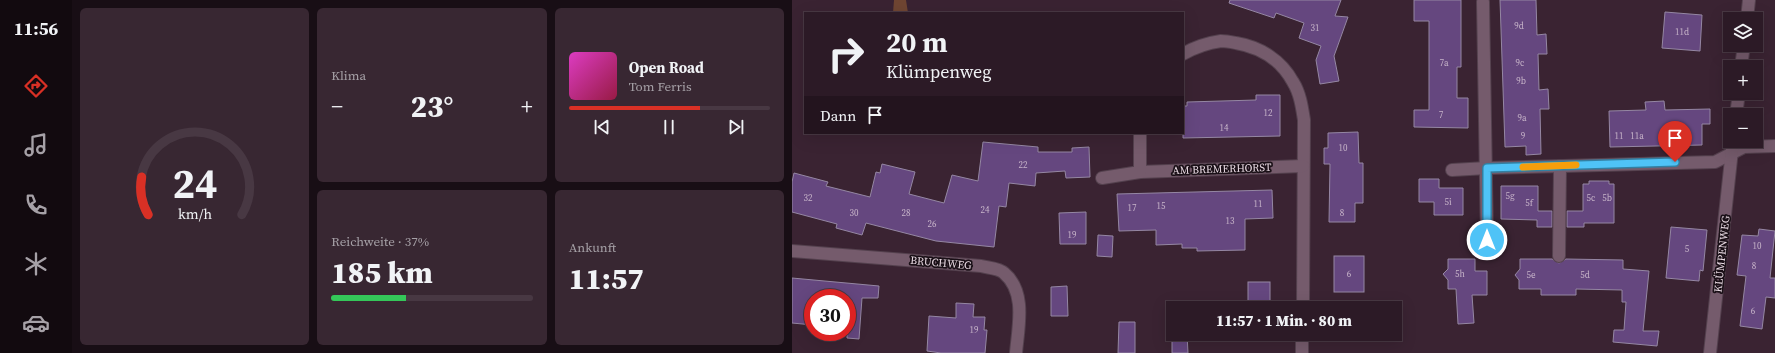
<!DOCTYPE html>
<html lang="de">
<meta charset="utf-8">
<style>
:root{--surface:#2c1a26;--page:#382732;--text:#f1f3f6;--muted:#a6a1a7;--line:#483843;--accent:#d93025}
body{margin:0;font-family:"Source Serif 4",serif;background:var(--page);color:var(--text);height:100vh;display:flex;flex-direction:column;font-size:15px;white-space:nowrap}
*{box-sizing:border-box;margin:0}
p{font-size:13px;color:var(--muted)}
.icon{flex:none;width:22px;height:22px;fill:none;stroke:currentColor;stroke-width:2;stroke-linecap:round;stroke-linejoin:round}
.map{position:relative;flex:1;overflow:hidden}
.side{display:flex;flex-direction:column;gap:8px;padding:8px;background:#180e15;width:720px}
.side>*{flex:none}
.banner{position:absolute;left:12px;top:12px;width:380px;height:122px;border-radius:0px;box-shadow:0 4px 16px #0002,0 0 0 1px var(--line);background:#2c1a26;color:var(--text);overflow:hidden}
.fabs{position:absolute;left:931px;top:12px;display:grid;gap:8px}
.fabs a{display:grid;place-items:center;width:40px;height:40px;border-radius:0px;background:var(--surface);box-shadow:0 4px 16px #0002,0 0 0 1px var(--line);font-size:20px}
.speed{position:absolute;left:12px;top:289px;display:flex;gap:8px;font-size:20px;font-weight:700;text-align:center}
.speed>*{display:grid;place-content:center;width:52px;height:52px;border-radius:50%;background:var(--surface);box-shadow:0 4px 16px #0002,0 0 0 1px var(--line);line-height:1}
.speed .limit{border:6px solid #d22;background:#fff;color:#111}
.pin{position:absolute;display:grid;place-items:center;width:34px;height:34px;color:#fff;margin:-41px -17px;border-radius:50% 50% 50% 0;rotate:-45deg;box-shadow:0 0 4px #0007}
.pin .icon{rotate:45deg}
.me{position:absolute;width:44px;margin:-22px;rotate:0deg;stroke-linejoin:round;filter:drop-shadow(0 0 3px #0008)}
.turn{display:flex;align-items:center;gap:14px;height:84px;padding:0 16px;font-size:18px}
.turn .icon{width:52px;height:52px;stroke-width:2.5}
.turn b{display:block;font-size:28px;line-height:34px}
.then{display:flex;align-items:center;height:38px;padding:0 16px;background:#0003;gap:8px;font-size:15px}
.big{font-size:30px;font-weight:800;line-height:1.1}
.side .tile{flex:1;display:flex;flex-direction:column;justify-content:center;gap:6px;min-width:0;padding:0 14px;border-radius:6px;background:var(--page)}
.side .dial{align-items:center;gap:0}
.dial svg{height:104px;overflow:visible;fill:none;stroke:var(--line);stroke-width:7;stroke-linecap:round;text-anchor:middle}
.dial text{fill:var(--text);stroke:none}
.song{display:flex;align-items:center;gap:12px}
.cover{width:48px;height:48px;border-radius:6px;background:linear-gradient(135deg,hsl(310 70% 55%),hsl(340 70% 35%))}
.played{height:4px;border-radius:2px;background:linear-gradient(90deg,var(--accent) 65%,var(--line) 65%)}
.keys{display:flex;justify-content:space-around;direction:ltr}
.heat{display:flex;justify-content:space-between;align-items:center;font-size:22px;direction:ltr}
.charge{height:6px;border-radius:3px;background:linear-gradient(90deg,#34c759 37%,var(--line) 0)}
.side .tiles{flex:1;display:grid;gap:8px;grid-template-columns:repeat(3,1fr)}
.tile:first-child{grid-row:span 2}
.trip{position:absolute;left:374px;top:301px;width:236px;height:40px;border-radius:0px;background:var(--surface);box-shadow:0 4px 16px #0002,0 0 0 1px var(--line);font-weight:800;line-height:40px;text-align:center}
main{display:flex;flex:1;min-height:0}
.tabs{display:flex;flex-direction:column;width:72px;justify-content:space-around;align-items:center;background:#120a0f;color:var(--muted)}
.tabs .icon{width:28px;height:28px}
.tabs .active{color:var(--accent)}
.tabs b{font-size:18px;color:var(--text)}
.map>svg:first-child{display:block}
.green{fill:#6f4532}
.building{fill:#65477f;stroke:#9587a3}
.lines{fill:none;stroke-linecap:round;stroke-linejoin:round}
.minor-casing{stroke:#54414e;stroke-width:14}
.minor{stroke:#755b6c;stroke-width:12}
.route-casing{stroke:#337fa1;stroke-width:10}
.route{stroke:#4fc3f7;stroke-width:7}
.slow{stroke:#f59e0b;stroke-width:7}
.labels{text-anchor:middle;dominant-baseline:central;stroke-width:3.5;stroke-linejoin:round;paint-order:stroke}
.number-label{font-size:9px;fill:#c7b4c9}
.street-label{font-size:11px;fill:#e8d9e2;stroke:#1a1017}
</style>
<main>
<nav class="tabs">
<b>11:56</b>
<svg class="icon active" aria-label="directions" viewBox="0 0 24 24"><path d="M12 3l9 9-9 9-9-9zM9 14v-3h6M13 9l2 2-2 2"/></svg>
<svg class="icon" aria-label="music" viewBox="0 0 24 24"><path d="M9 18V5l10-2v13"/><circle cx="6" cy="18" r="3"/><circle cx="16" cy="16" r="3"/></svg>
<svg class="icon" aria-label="phone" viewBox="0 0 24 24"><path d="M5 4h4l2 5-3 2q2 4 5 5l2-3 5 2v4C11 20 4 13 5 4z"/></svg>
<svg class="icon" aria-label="climate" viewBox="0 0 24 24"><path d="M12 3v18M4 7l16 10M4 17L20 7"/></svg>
<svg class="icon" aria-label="car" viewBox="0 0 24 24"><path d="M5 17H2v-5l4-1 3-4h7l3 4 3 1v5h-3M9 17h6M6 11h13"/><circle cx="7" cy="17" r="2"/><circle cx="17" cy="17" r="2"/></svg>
</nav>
<section class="side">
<div class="tiles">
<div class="tile dial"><svg viewBox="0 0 100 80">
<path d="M14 69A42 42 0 1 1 86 69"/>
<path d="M14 69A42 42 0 0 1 9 40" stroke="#d93025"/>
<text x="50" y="56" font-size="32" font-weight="700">24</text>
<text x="50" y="72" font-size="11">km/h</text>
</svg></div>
<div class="tile"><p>Klima</p>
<div class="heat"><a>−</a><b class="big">23°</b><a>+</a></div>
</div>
<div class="tile">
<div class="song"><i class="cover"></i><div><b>Open Road</b><p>Tom Ferris</p></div></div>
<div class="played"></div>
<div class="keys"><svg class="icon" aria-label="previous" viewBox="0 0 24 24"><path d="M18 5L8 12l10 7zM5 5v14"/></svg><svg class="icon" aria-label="pause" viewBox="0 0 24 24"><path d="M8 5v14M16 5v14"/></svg><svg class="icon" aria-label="next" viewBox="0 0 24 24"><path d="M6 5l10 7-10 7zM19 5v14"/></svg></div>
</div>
<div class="tile"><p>Reichweite · 37%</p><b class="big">185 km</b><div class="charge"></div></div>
<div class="tile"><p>Ankunft</p><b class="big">11:57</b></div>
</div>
</section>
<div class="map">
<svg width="983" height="353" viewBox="0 0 983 353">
<rect width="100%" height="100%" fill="#3a2332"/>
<!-- green -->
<path class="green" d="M 102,0 L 114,0 L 116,13 L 101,13 Z"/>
<!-- building -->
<g class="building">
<path d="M 438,0 L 549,0 L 543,16 L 556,17 L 542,56 L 547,81 L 528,84 L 524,60 L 529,46 L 507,38 L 512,23 L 484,13 L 482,18 L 437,3 Z"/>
<path d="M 622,0 L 669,0 L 669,67 L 665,67 L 665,98 L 676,98 L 676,128 L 622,127 L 622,110 L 637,110 L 637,21 L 622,21 Z"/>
<path d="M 708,0 L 744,0 L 745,35 L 754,34 L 755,54 L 746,54 L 747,90 L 756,89 L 757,109 L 748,109 L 749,154 L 734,155 L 734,146 L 713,147 Z"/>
<path d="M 873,12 L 910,15 L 908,51 L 870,48 Z"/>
<path d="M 464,95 L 488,95 L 488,136 L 391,138 L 391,106 L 395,106 L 395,102 L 464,100 Z"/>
<path d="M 872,101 L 873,110 L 918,109 L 918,124 L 910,124 L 910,145 L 818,147 L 817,111 L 854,110 L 853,102 Z"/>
<path d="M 566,132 L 567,163 L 571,163 L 571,203 L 563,203 L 563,222 L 537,222 L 538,164 L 532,164 L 532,148 L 536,148 L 536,133 Z"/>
<path d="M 191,142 L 246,147 L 246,152 L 280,152 L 280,148 L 297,147 L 298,177 L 274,178 L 273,171 L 244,173 L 243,186 L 217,183 L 214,207 L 207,206 L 202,247 L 144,241 L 74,223 L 70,235 L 44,228 L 45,224 L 0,212 L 0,182 L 2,173 L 36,182 L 34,186 L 78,197 L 84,172 L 88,173 L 90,164 L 123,172 L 117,194 L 152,203 L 160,175 L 186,181 Z"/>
<path d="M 627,179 L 647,179 L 647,188 L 671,188 L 671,215 L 642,215 L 642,202 L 627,202 Z"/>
<path d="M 797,181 L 817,181 L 817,184 L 822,184 L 822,223 L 792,223 L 792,227 L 775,227 L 775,211 L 791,211 L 791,184 L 797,184 Z"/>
<path d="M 709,186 L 746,186 L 746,211 L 760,211 L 760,227 L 745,227 L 745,220 L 709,219 Z"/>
<path d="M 480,190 L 481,218 L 453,219 L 453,250 L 405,251 L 405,248 L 390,248 L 390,244 L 364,245 L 364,230 L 327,231 L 325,194 Z"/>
<path d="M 294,212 L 294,244 L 268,244 L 267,213 Z"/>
<path d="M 879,227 L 915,230 L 911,271 L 908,270 L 907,281 L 874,278 Z"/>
<path d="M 967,229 L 983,231 L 978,278 L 983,278 L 983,298 L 974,297 L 970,329 L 948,326 L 954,276 L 945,275 L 950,235 L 966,236 Z"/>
<path d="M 306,235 L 321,236 L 320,257 L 305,256 Z"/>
<rect x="542" y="256" width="30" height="36"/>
<path d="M 656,259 L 683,259 L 683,271 L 695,271 L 695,295 L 680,295 L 682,323 L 666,324 L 664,289 L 656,289 L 656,280 L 651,274 L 656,269 Z"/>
<path d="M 728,259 L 760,259 L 767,263 L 774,259 L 831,260 L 831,269 L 857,271 L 851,331 L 867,331 L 865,346 L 821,342 L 822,330 L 832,330 L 834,302 L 830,302 L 830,290 L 784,289 L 784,295 L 749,295 L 749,289 L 727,289 L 727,280 L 723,275 L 728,269 Z"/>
<path d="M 0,278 L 87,286 L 86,298 L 70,298 L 67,339 L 55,338 L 55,298 L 21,298 L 21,325 L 0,323 Z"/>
<rect x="456" y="282" width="22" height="26"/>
<path d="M 275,286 L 276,316 L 259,316 L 259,287 Z"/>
<path d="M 164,303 L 182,304 L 181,317 L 193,317 L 192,330 L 195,330 L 193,353 L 149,353 L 135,351 L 137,316 L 164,318 Z"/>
<path d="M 327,322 L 343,322 L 343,353 L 326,353 Z"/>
<path d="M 380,334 L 395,334 L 396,353 L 380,353 Z"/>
</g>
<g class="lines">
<defs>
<g id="minor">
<path d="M 691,2 L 695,240"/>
<path d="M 955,19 L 957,0"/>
<path d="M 391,54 C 403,47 415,43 429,41 C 434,41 439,42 444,43 C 468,47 489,60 501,82 C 508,93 510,107 512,120 L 511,308"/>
<path d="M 949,67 L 952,45"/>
<path d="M 944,115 L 947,93"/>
<path d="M 660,170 L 695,168 L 923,162 L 952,147 L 983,146"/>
<path d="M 348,172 L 511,166"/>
<path d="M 310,178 L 348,172 L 348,133"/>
<path d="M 0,251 L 189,266 C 196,268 207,268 212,273 C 235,292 226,328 224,353"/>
<path d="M 767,256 L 768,166"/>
<path d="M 510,353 L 510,334"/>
<path d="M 918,353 L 941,141"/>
</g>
</defs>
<!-- minor casing -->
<use href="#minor" class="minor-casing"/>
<!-- minor -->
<use href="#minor" class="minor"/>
</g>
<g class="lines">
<defs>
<path id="route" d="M 695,240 L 695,168 L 883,162"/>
</defs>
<!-- route casing -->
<use href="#route" class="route-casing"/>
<!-- route -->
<use href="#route" class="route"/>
<!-- slow -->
<path class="slow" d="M 731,167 L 784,165"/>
</g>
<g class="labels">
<!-- number labels -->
<g class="number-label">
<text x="727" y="26">9d</text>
<text x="523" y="28">31</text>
<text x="890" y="32">11d</text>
<text x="652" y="63">7a</text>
<text x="728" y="63">9c</text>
<text x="729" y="81">9b</text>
<text x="476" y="113">12</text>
<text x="649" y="115">7</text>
<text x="730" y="118">9a</text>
<text x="432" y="128">14</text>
<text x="731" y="136">9</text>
<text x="827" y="136">11</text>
<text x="845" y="136">11a</text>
<text x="551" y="148">10</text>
<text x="231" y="165">22</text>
<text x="718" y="196">5g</text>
<text x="16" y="198">32</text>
<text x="799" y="198">5c</text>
<text x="815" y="198">5b</text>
<text x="656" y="202">5i</text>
<text x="737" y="203">5f</text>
<text x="466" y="204">11</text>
<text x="369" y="206">15</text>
<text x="340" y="208">17</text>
<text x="193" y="210">24</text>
<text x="62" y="213">30</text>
<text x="114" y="213">28</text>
<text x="550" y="213">8</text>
<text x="438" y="221">13</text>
<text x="140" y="224">26</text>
<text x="280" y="235">19</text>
<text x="965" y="246">10</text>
<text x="895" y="249">5</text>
<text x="962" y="266">8</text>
<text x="557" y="274">6</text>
<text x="668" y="274">5h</text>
<text x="739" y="275">5e</text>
<text x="793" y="275">5d</text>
<text x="961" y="311">6</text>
<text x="182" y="330">19</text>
</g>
<!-- street labels -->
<g class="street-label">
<text transform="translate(430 169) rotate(-2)">AM BREMERHORST</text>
<text transform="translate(930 254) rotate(-84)">KLÜMPENWEG</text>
<text transform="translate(149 263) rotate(5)">BRUCHWEG</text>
</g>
</g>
</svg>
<div class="fabs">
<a><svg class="icon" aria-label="layers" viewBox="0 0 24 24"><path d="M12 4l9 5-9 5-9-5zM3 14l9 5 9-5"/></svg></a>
<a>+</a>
<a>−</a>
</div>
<div class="speed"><div class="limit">30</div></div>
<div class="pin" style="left:883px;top:162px;background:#d93025"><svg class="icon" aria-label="arrive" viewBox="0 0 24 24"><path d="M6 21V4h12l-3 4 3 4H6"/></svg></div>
<svg class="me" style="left:695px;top:240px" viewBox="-20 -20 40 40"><circle r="17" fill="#4fc3f7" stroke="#fff" stroke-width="3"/><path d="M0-11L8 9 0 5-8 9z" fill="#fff"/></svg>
<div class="trip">11:57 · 1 Min. · 80 m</div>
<div class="banner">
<div class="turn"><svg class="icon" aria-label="right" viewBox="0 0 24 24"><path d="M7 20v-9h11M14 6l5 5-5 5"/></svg><div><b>20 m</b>Klümpenweg</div></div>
<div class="then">Dann<svg class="icon" aria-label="arrive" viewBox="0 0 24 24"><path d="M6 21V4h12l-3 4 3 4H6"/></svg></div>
</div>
</div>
</main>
